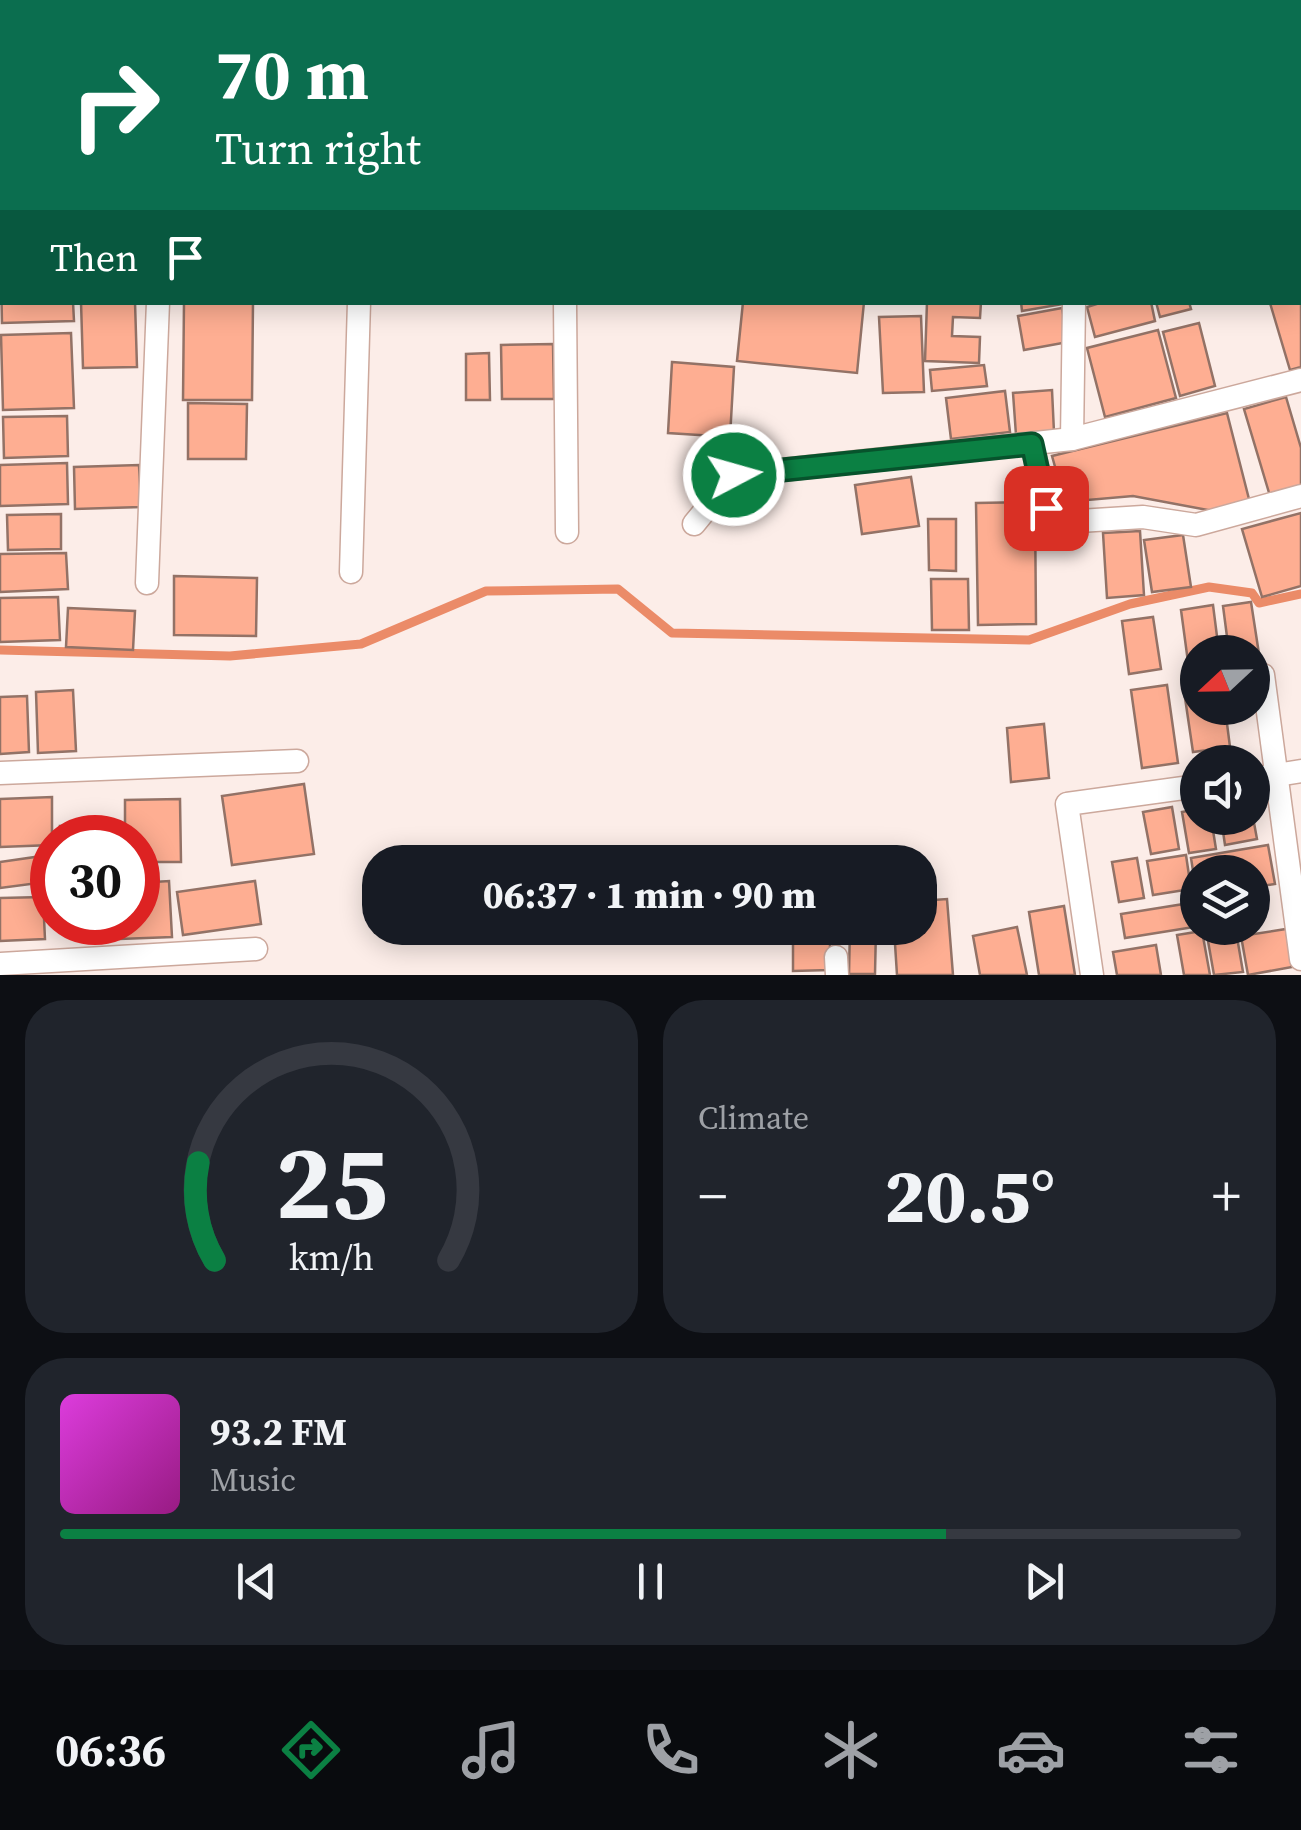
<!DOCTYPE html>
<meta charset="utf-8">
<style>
:root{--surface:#171b24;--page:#20242c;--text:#f1f3f6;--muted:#9ea1a6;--line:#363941;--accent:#0b8043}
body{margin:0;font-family:"Source Serif 4",serif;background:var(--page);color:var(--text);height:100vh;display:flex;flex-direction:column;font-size:38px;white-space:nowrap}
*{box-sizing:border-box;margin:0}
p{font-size:32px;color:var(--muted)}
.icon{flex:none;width:55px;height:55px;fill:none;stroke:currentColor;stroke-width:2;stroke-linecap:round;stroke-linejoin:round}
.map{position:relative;height:975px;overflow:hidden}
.details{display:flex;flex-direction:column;gap:25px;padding:25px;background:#0d0f14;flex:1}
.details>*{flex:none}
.top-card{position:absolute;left:0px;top:0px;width:1302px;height:305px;box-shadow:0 5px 25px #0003;background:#0b6e4f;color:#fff;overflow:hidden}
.needle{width:65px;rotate:248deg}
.tools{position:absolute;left:1180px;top:635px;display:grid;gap:20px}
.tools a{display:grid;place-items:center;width:90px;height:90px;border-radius:50%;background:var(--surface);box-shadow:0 5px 25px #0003;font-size:50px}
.speed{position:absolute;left:30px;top:815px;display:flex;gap:20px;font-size:50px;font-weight:700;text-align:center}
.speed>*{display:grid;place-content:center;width:130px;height:130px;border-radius:50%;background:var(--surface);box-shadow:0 5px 25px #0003;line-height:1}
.speed .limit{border:15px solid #d22;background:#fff;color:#111}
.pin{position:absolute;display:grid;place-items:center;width:85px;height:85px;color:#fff;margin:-42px;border-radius:20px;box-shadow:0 5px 15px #0006}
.me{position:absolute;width:110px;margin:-55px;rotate:84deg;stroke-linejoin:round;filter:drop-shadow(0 0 8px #0008)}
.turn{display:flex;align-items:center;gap:35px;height:210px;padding:0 50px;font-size:45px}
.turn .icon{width:130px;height:130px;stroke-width:2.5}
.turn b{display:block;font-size:70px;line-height:85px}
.then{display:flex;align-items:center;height:95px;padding:0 50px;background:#0003;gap:20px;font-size:38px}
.big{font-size:75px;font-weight:800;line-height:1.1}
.details .widget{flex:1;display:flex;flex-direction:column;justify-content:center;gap:15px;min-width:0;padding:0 35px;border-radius:40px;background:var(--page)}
.details .dial{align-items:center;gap:0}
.dial svg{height:260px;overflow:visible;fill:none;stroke:var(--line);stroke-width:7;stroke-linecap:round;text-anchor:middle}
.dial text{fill:var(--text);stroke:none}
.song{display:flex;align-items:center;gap:30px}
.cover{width:120px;height:120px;border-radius:15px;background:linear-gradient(135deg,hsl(300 70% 55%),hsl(310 70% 35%))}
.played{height:10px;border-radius:5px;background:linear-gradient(90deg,var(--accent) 75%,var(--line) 75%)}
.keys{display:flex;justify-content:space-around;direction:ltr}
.heat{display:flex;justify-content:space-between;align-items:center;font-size:55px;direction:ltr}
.details .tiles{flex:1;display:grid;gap:25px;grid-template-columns:1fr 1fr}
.widget:last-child{grid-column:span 2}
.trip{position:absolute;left:362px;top:845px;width:575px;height:100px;border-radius:40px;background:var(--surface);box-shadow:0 5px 25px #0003;font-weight:800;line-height:100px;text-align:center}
.tabs{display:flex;height:160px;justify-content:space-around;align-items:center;background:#090b0e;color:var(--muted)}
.tabs .icon{width:70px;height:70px}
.tabs .current{color:var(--accent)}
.tabs b{font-size:45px;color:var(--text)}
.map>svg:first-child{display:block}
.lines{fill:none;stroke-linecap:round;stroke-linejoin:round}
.stream{stroke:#eb8b68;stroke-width:9}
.building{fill:#feae92;stroke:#937266;stroke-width:2.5}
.minor-casing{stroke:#cca89c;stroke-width:25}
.minor{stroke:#fff;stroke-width:22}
.route-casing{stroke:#07532c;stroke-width:25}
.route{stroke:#0b8043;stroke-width:18}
</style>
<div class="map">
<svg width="1301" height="975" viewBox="0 0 1301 975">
<rect width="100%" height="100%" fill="#fcede8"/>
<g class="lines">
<!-- stream -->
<path class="stream" d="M 0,650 L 230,656 L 361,644 L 486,591 L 618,589 L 672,633 L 1029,640 L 1130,604 L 1209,587 L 1252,593 L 1259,603 L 1301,594"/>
</g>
<!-- building -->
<g class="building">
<path d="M 0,0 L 61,0 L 61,2 L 2,2 L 0,45 Z"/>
<rect x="77" y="0" width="69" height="2"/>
<rect x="176" y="0" width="78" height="2"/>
<rect x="474" y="0" width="74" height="2"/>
<path d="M 1212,0 L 1285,0 L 1286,2 L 1212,2 Z"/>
<path d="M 1,276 L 2,302 L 73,302 L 74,321 L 2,323 Z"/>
<path d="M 1301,294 L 1301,367 L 1290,370 L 1270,303 L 1300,302 Z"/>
<path d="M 81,302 L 135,302 L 137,367 L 83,368 Z"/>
<path d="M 184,302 L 253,302 L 252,400 L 183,400 Z"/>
<path d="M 743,302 L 864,302 L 857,373 L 737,361 Z"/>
<path d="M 927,302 L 981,302 L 980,318 L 953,317 L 952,336 L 980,337 L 979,363 L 925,361 Z"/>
<path d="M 1021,302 L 1063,302 L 1063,304 L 1022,311 Z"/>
<path d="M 1103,302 L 1151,302 L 1155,321 L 1095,337 L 1087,307 Z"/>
<path d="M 1156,302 L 1189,302 L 1191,309 L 1160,317 Z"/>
<path d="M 1062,308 L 1068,342 L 1024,350 L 1018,316 Z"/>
<path d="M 921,316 L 924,392 L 883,393 L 879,317 Z"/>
<path d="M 1199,323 L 1215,386 L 1180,396 L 1163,332 Z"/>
<path d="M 1158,330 L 1176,398 L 1105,417 L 1087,348 Z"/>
<path d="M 71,333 L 74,408 L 3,410 L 1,335 Z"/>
<path d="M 553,344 L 554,399 L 502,399 L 501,345 Z"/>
<path d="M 489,353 L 490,400 L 466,400 L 466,354 Z"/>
<path d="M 672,362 L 734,367 L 730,437 L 668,433 Z"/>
<path d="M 984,365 L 987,386 L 932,391 L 930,370 Z"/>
<path d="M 1052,390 L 1054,432 L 1016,435 L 1013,393 Z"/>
<path d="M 1005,391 L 1010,432 L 951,439 L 946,398 Z"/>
<path d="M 1286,397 L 1301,448 L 1301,487 L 1270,496 L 1244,409 Z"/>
<path d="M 188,403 L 247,404 L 246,459 L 188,459 Z"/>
<path d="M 1227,413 L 1250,503 L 1213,511 L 1133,496 L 1065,502 L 1052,456 Z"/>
<path d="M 67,416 L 68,456 L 4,458 L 3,417 Z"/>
<path d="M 67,463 L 68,504 L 0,506 L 0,465 Z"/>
<path d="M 139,465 L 141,507 L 75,509 L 74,467 Z"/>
<path d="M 911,477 L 919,526 L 862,534 L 855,485 Z"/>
<path d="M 1035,502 L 1036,624 L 978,625 L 976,503 Z"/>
<path d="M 1301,513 L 1301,586 L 1262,597 L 1242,529 Z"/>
<path d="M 61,514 L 61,549 L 8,550 L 7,515 Z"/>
<path d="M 928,519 L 956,519 L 956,571 L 929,570 Z"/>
<path d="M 1140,531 L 1144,595 L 1107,598 L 1103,533 Z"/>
<path d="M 1183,535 L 1191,587 L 1152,592 L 1144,540 Z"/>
<path d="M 66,553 L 68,589 L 0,592 L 0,554 Z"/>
<path d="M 174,576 L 257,578 L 256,636 L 174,635 Z"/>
<path d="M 931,579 L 968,579 L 969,630 L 932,630 Z"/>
<path d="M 58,597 L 60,640 L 0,642 L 0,598 Z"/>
<path d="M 1251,602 L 1259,654 L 1229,652 L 1223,606 Z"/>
<path d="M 1213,605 L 1219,652 L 1198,652 L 1198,661 L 1188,662 L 1181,610 Z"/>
<path d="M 68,608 L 135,611 L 133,650 L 66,647 Z"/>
<path d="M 1153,617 L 1161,669 L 1129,674 L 1122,621 Z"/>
<path d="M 1167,685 L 1178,763 L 1142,768 L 1131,690 Z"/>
<path d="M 1198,689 L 1198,708 L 1225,708 L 1230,747 L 1193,752 L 1184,691 Z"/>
<path d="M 73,690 L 76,751 L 38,753 L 36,692 Z"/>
<path d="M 27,696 L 29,752 L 0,754 L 0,697 Z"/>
<path d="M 1044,724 L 1049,778 L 1011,782 L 1007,728 Z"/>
<path d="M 304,784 L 314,854 L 232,865 L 222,796 Z"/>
<path d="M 52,797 L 52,845 L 0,847 L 0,799 Z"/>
<path d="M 180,799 L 181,862 L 138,862 L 138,838 L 125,838 L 125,800 Z"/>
<path d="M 1172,807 L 1179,849 L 1151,854 L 1143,812 Z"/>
<path d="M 1198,809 L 1198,818 L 1211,818 L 1216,849 L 1189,853 L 1182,812 Z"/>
<path d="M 1252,812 L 1257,839 L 1225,845 L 1221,818 L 1252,818 Z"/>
<path d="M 101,825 L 101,838 L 61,838 L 60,826 Z"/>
<path d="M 1268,845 L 1275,884 L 1252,887 L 1252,872 L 1198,872 L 1197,896 L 1191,858 Z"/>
<path d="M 1186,855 L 1191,889 L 1153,895 L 1147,861 Z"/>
<path d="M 42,856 L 46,882 L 0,888 L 0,862 Z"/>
<path d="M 1137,858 L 1144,898 L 1119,902 L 1112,862 Z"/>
<path d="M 169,881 L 172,937 L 120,939 L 120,922 L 138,922 L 138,883 Z"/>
<path d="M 255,881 L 261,924 L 183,935 L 177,892 Z"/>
<path d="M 43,897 L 45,939 L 0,941 L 0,898 Z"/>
<path d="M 947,899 L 953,975 L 897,975 L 894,928 L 920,928 L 920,901 Z"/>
<path d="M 1190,903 L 1194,927 L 1125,938 L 1121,914 Z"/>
<path d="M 1064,906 L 1075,975 L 1039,975 L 1029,912 Z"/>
<path d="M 1017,927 L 1027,975 L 980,975 L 973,936 Z"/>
<path d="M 850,928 L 876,928 L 875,974 L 849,974 Z"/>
<path d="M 1286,929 L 1292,967 L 1248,975 L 1241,936 Z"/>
<path d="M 1202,931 L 1210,975 L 1184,975 L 1177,935 Z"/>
<path d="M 793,936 L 830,936 L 830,970 L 793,971 Z"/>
<path d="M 1237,937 L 1243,972 L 1214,975 L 1208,941 Z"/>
<path d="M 1156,945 L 1161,975 L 1117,975 L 1113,952 Z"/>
</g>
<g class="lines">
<defs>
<g id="minor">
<path d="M 559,0 L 559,2"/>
<path d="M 163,2 L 163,0"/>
<path d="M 366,2 L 366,0"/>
<path d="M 974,2 L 974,0"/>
<path d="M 1300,190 L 1301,190"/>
<path d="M 0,209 L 2,209"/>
<path d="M 565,302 L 567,532"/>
<path d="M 1072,439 L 1074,302"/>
<path d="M 1032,444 L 1046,508 L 1050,515 L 1063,522 L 1143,517 L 1196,525 L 1301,496"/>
<path d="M 694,524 L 734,475 L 1072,439 L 1301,380"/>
<path d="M 351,572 L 359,302"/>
<path d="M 147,583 L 158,302"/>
<path d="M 1263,675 L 1301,959"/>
<path d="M 0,773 L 297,761"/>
<path d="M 1252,779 L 1301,771"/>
<path d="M 836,957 L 837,975"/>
<path d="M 0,964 L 256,949"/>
<path d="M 1092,975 L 1067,804 L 1198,786"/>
</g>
</defs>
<!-- minor casing -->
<use href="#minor" class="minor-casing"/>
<!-- minor -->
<use href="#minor" class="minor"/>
</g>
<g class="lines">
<defs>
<path id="route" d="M 734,475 L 1032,444 L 1046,508"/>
</defs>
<!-- route casing -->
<use href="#route" class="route-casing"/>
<!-- route -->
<use href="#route" class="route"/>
</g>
</svg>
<div class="tools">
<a><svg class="needle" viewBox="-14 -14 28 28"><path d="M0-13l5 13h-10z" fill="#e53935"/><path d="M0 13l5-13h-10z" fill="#9ea1a6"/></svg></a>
<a><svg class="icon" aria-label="sound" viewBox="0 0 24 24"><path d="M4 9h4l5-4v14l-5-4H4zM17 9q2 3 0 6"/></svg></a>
<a><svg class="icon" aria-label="layers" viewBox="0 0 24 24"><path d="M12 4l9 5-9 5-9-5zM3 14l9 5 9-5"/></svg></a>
</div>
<div class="speed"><div class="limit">30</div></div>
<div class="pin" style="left:1046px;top:508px;background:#d93025"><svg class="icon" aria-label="arrive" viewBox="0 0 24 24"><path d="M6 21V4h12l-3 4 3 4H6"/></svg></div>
<svg class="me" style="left:734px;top:475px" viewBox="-20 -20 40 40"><circle r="17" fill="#0b8043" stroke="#fff" stroke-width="3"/><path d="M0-11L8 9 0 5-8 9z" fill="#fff"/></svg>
<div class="trip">06:37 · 1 min · 90 m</div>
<div class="top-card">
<div class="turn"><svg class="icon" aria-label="right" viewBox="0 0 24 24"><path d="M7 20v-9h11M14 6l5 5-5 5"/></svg><div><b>70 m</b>Turn right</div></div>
<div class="then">Then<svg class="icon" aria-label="arrive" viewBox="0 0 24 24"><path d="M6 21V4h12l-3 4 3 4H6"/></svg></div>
</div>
</div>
<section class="details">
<div class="tiles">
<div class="widget dial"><svg viewBox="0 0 100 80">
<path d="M14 69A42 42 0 1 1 86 69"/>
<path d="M14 69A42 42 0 0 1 9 39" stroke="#0b8043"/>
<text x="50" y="56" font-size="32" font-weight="700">25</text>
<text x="50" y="72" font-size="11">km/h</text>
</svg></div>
<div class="widget"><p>Climate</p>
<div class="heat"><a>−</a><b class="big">20.5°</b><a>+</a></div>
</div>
<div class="widget">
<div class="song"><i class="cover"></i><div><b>93.2 FM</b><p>Music</p></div></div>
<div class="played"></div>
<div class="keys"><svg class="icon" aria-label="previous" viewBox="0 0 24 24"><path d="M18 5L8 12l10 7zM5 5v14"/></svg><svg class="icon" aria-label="pause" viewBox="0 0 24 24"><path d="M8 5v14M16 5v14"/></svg><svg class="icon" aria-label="next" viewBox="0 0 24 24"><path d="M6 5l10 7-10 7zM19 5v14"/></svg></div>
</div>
</div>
</section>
<nav class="tabs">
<b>06:36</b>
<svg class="icon current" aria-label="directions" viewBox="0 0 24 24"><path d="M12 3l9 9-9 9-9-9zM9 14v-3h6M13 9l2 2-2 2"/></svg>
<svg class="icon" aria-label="music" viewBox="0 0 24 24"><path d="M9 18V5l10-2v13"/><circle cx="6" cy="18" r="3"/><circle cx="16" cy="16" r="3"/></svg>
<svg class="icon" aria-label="phone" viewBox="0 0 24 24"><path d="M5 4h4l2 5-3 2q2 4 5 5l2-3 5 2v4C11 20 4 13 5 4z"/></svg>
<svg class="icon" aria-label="climate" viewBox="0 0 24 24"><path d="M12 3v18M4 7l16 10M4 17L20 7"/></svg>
<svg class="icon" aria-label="car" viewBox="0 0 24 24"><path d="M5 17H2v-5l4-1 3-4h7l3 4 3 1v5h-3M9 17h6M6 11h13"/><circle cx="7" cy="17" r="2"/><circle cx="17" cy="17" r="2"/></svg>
<svg class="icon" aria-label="filters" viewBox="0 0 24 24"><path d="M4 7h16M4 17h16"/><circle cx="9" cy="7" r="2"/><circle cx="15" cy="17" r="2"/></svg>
</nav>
